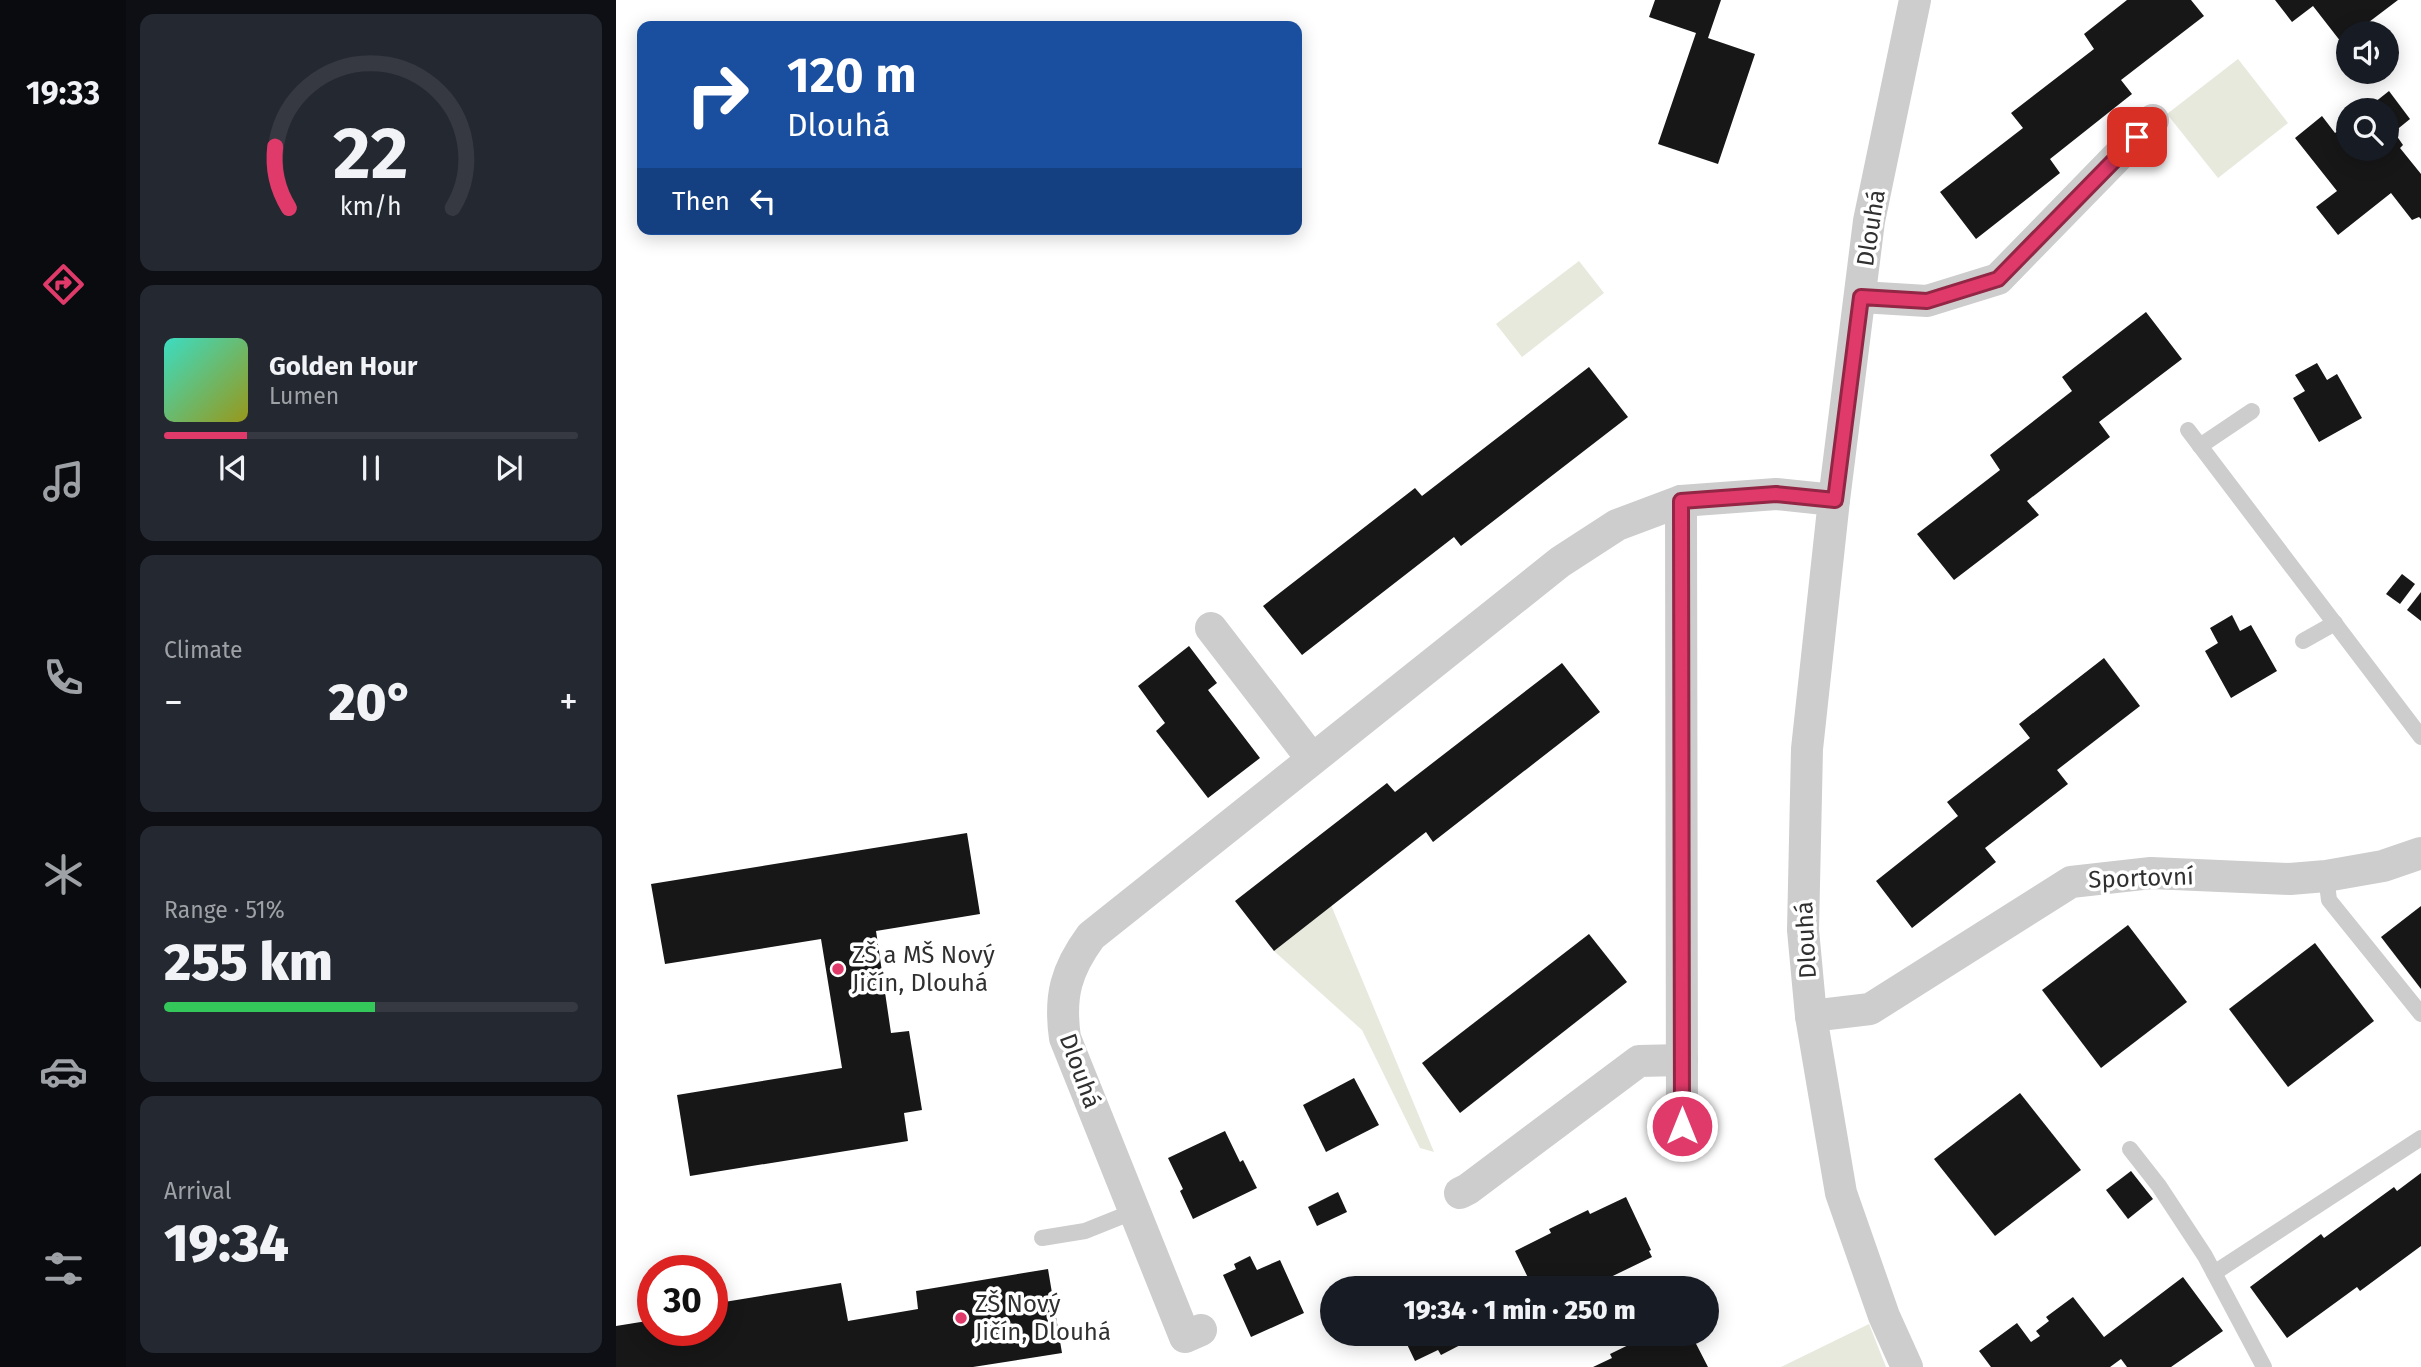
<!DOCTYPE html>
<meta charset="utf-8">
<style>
:root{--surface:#171b24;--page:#242831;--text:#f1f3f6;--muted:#9ea1a6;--line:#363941;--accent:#e03a6a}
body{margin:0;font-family:"Fira Sans",sans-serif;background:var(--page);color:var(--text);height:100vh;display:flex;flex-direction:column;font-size:26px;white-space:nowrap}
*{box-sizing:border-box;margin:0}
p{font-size:23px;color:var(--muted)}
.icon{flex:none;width:38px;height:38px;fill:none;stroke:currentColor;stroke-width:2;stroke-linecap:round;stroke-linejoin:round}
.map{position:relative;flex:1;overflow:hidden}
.details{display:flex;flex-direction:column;gap:14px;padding:14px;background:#0d0f14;width:490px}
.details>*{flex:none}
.top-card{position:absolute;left:21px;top:21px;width:665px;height:214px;border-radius:14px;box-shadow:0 4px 18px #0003;background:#1a4fa0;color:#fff;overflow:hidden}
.controls{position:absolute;left:1720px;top:21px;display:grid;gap:14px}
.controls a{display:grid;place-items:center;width:63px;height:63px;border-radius:50%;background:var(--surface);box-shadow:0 4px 18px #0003;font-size:35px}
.speed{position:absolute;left:21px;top:1255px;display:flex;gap:14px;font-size:35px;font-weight:700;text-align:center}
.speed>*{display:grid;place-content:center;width:91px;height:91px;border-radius:50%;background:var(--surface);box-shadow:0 4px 18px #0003;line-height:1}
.speed .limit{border:10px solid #d22;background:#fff;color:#111}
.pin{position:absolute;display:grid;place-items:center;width:60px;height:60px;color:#fff;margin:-30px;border-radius:14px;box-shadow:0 4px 10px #0006}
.me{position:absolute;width:77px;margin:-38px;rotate:0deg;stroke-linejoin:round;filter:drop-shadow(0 0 5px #0008)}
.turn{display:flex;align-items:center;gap:24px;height:147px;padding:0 35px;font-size:32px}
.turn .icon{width:91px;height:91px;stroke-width:2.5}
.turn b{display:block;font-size:49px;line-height:60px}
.then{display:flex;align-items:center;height:66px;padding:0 35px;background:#0003;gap:14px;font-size:26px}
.big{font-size:52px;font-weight:800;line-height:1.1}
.details .card{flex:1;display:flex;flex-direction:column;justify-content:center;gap:10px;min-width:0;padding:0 24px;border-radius:14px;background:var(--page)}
.details .dial{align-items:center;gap:0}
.dial svg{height:182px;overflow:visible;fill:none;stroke:var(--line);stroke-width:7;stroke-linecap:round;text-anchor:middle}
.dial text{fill:var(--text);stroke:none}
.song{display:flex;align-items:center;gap:21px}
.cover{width:84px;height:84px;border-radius:10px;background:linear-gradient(135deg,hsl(170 70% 55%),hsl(60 70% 35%))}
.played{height:7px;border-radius:4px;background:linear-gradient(90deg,var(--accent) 20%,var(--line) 20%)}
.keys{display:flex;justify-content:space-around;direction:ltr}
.heat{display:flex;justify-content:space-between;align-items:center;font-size:38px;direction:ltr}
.charge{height:10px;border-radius:5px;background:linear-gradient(90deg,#34c759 51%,var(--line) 0)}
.trip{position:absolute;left:704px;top:1276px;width:399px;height:70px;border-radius:35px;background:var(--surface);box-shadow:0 4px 18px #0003;font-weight:800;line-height:70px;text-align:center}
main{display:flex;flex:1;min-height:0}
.tabs{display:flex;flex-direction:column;width:126px;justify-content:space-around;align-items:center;background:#090b0e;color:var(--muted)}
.tabs .icon{width:49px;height:49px}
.tabs .selected{color:var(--accent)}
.tabs b{font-size:32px;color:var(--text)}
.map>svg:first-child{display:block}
.green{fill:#e6e9dc}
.building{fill:#171717}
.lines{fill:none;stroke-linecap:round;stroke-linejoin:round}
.service{stroke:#cdcdcd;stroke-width:16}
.minor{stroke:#cdcdcd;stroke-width:32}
.route-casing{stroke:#922645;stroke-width:18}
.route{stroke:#e03a6a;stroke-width:12}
.poi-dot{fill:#e03a6a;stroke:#fff;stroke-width:2.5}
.labels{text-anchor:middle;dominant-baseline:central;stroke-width:7;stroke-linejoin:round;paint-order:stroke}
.street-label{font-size:24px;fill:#303030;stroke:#fff}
.poi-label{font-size:24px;fill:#303030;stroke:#fff;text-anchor:start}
</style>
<main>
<nav class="tabs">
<b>19:33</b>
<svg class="icon selected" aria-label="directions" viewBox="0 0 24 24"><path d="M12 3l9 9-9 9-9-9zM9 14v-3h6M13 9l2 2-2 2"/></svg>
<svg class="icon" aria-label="music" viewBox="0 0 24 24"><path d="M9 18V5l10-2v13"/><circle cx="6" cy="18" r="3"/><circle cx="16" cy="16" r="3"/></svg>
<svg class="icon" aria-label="phone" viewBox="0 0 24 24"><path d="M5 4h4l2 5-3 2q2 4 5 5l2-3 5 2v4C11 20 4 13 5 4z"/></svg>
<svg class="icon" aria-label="climate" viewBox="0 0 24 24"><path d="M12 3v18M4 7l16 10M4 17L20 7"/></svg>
<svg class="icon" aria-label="car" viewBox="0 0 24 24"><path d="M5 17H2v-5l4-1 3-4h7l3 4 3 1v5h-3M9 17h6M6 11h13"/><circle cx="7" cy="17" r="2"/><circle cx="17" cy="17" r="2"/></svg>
<svg class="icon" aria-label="filters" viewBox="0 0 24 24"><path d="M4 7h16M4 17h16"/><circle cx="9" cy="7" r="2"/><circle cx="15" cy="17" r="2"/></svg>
</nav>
<section class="details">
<div class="card dial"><svg viewBox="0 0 100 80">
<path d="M14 69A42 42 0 1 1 86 69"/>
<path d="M14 69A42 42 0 0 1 8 42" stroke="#e03a6a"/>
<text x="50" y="56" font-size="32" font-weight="700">22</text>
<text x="50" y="72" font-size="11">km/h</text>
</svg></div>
<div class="card">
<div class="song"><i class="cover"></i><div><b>Golden Hour</b><p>Lumen</p></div></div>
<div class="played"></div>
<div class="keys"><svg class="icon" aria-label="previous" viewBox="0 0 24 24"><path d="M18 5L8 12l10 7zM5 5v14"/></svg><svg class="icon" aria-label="pause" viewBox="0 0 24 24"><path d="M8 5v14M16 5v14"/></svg><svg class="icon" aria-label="next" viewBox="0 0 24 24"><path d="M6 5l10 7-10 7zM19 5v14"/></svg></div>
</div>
<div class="card"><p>Climate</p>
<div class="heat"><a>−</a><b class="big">20°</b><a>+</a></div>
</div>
<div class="card"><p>Range · 51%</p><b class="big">255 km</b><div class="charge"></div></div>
<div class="card"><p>Arrival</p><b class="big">19:34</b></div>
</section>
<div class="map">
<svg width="1805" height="1367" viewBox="0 0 1805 1367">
<rect width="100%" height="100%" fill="#fff"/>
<!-- green -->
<g class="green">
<path d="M 1622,59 L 1672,123 L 1602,178 L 1551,114 Z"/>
<path d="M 963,261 L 988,293 L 906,357 L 880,324 Z"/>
<path d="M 715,905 L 818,1152 L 804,1148 L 746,1030 L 658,951 Z"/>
<path d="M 1253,1324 L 1270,1367 L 1165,1367 Z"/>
</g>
<!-- building -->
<g class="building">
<path d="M 1039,0 L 1105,0 L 1092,38 L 1139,54 L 1102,164 L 1042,144 L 1080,33 L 1033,17 Z"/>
<path d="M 1511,0 L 1575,0 L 1588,16 L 1505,80 L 1516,94 L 1434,159 L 1444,173 L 1360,239 L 1324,192 L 1407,128 L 1395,113 L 1478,49 L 1468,34 Z"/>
<path d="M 1659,0 L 1782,0 L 1753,22 L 1763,33 L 1732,33 L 1732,51 L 1697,6 L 1676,22 Z"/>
<path d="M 1773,91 L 1794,119 L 1778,132 L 1787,145 L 1784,148 L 1805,174 L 1805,219 L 1803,217 L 1796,220 L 1775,193 L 1722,235 L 1700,207 L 1721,191 L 1679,138 L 1706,116 L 1719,133 L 1732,123 L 1732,149 L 1771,149 L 1771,110 L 1749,110 Z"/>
<path d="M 1530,312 L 1566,359 L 1483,422 L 1494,437 L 1411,501 L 1423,515 L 1338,580 L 1301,534 L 1384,470 L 1374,455 L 1456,391 L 1446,377 Z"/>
<path d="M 1701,363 L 1711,380 L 1721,374 L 1746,418 L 1703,442 L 1677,398 L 1689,391 L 1679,375 Z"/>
<path d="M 973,367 L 1012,417 L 845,546 L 838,537 L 686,655 L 647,606 L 799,488 L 806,496 Z"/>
<path d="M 1786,574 L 1799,584 L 1784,604 L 1770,594 Z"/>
<path d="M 1805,592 L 1805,621 L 1791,610 Z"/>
<path d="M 1616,615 L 1624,631 L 1635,625 L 1661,671 L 1615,698 L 1589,651 L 1602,643 L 1594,628 Z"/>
<path d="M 573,646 L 601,683 L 592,690 L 644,758 L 592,798 L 540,731 L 549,723 L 522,686 Z"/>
<path d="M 1488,658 L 1524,706 L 1441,770 L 1452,784 L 1369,848 L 1380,862 L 1296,928 L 1260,881 L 1342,816 L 1331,802 L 1414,738 L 1403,724 Z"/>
<path d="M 946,663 L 984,712 L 817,842 L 810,832 L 658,951 L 619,901 L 771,783 L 779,792 Z"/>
<path d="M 351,833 L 364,914 L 260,931 L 275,1033 L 293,1031 L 306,1110 L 288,1113 L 292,1141 L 74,1176 L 61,1095 L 226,1068 L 205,939 L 49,964 L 35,884 Z"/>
<path d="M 1805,906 L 1805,989 L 1765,937 Z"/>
<path d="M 1512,925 L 1571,1002 L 1485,1068 L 1426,990 Z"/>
<path d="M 973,934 L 1011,982 L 844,1113 L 806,1063 Z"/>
<path d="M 1699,943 L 1758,1021 L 1672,1087 L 1613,1009 Z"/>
<path d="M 738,1078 L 763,1125 L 710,1152 L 687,1105 Z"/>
<path d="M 1404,1093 L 1465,1170 L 1379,1236 L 1318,1159 Z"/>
<path d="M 609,1131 L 624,1162 L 627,1160 L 641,1188 L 577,1219 L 564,1191 L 567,1189 L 552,1158 Z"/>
<path d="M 1515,1171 L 1537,1199 L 1512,1219 L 1490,1190 Z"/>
<path d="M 1805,1173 L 1805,1246 L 1744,1291 L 1741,1287 L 1671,1338 L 1634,1287 L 1705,1234 L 1708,1238 L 1778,1187 L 1781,1191 Z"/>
<path d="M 722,1192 L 731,1212 L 701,1226 L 692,1207 Z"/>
<path d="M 1010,1197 L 1035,1250 L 1033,1251 L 1036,1257 L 972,1288 L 917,1288 L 899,1251 L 935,1233 L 933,1229 L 972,1210 L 974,1214 Z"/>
<path d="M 634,1256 L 641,1270 L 664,1260 L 688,1313 L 635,1337 L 607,1275 L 620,1269 L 618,1264 Z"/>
<path d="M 432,1269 L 446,1353 L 357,1367 L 0,1367 L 0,1326 L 31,1321 L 30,1315 L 37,1314 L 37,1330 L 96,1330 L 96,1304 L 225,1283 L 232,1321 L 302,1309 L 300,1291 Z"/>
<path d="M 1567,1277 L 1607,1331 L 1555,1367 L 1511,1367 L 1505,1359 L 1494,1367 L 1375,1367 L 1363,1351 L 1401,1323 L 1415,1342 L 1424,1336 L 1420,1331 L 1433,1321 L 1430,1317 L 1457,1297 L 1488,1337 Z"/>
<path d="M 786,1334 L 846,1334 L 850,1342 L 825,1355 L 822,1350 L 799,1361 Z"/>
<path d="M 1046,1334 L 1075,1334 L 1092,1367 L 977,1367 L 996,1358 L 994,1354 L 1033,1335 L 1034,1339 Z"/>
</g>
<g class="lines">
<!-- service -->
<g class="service">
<path d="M 1572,430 L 1805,737"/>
<path d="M 1584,446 L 1636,411"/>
<path d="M 1687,641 L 1719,623"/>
<path d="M 1710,876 L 1713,900 L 1805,1014"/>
<path d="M 1514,1149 L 1543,1186 L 1589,1256 L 1648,1367"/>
<path d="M 426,1238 L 469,1231 L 519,1211"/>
<path d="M 1598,1273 L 1805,1138"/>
</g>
<!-- minor -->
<g class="minor">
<path d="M 1245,297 L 1311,301 L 1382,279 L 1537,120"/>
<path d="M 1065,501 L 1066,1126"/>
<path d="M 595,628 L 696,759"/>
<path d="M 1195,1016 L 1254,1009 L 1455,882 L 1535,873 L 1674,879 L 1710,876 L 1767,866 L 1805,853"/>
<path d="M 844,1193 L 852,1189 L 1023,1061 L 1066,1060"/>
<path d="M 585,1330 L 569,1337 L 449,1038 C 443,996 450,970 475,936 L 944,562 L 1001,525 L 1065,501 L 1160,494 L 1218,500"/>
<path d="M 1291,1367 L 1268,1316 L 1225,1193 L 1195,1016 L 1187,930 L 1191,749 L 1218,500 L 1253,221 L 1299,0"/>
</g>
</g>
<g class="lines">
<defs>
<path id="route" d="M 1066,1126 L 1065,501 L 1160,494 L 1219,500 L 1245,297 L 1311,301 L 1382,279 L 1521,137"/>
</defs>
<!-- route casing -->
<use href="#route" class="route-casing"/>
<!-- route -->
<use href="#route" class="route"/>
</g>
<!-- markers -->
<g class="poi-dot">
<circle cx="222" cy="969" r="7"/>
<circle cx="345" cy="1318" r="7"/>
</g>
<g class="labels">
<!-- street labels -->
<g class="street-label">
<text transform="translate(1255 228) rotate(-81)">Dlouhá</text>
<text transform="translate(1525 878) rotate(-2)">Sportovní</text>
<text transform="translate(1190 940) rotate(-93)">Dlouhá</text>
<text transform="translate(464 1071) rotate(70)">Dlouhá</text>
</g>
<!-- poi labels -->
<g class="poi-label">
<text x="236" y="955">ZŠ a MŠ Nový<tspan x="236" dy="28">Jičín, Dlouhá</tspan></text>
<text x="359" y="1304">ZŠ Nový<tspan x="359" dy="28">Jičín, Dlouhá</tspan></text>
</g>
</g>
</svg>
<div class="controls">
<a><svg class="icon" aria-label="sound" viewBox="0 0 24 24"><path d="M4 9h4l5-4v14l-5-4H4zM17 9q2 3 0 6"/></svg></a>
<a><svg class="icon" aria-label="search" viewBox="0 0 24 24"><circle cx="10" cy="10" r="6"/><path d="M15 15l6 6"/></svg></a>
</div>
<div class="speed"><div class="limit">30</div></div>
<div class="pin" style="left:1521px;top:137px;background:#d93025"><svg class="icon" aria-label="arrive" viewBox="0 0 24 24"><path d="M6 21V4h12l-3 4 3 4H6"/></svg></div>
<svg class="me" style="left:1066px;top:1126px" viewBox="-20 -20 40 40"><circle r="17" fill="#e03a6a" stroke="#fff" stroke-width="3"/><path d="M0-11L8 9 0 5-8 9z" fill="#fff"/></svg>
<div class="trip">19:34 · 1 min · 250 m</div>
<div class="top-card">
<div class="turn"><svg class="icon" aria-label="right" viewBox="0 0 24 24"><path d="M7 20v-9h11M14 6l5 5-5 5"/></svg><div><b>120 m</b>Dlouhá</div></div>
<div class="then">Then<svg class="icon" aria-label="left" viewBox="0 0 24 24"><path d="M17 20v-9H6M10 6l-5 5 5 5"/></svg></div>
</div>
</div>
</main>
